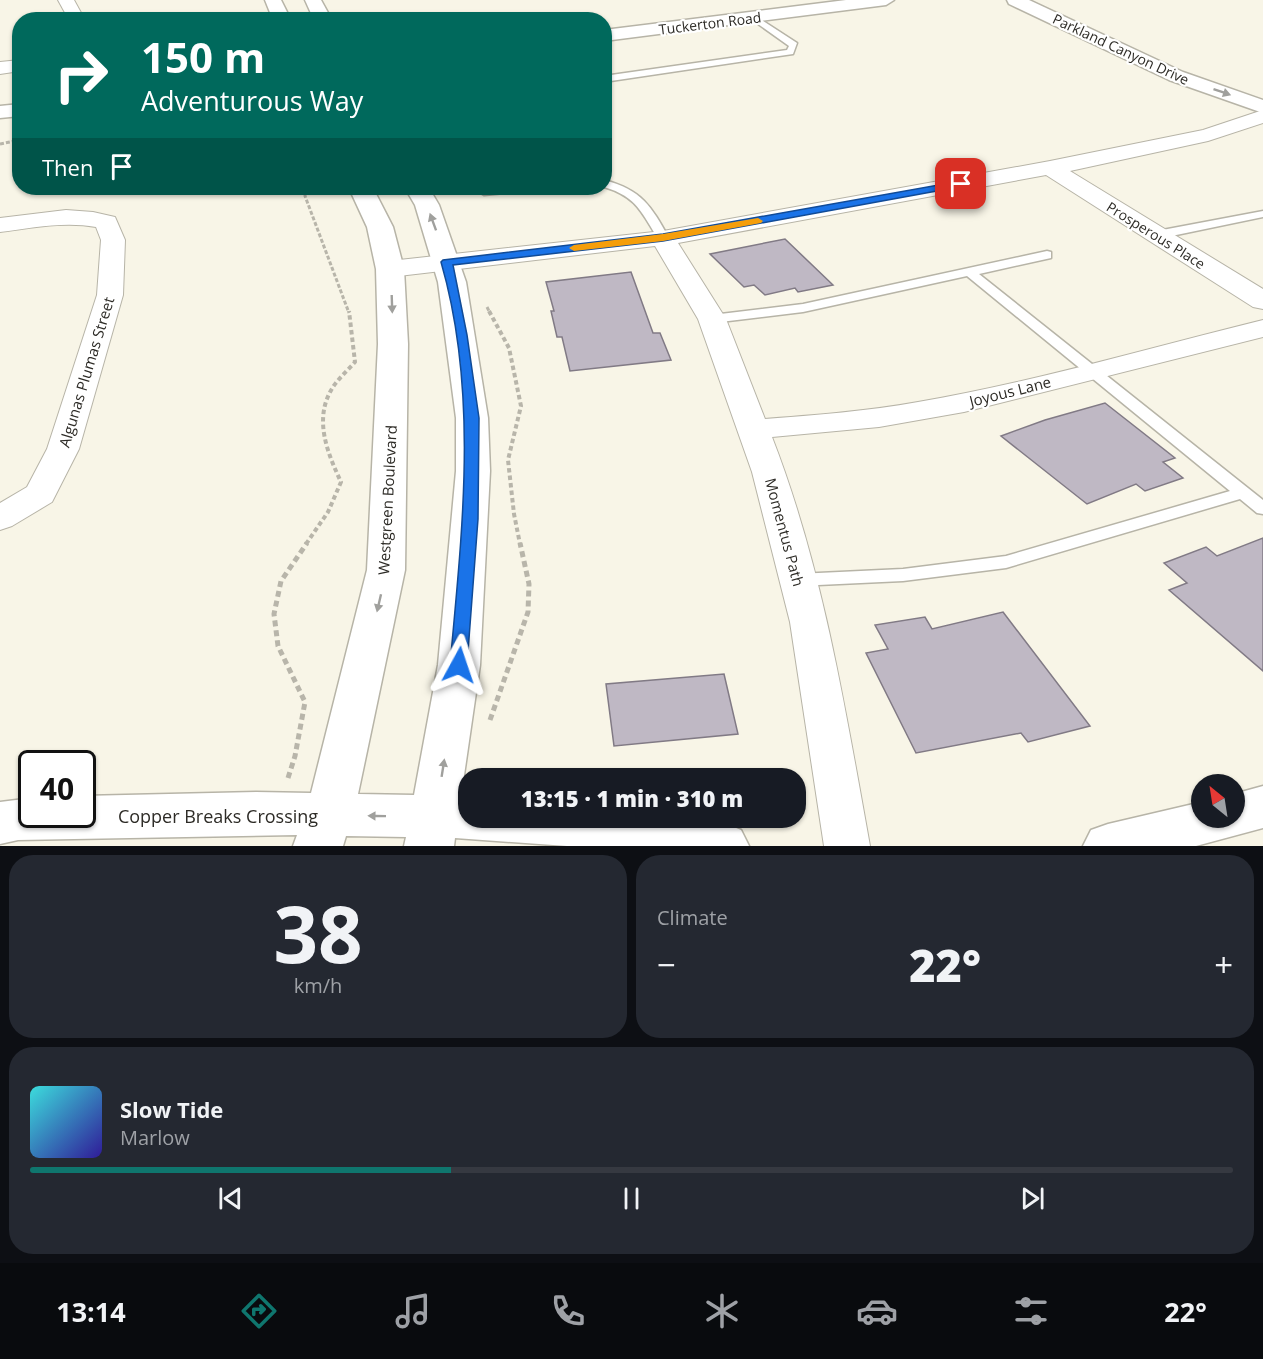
<!DOCTYPE html>
<meta charset="utf-8">
<style>
:root{--surface:#171b24;--page:#242831;--text:#f1f3f6;--muted:#9ea1a6;--line:#363941;--accent:#0f766e}
body{margin:0;font-family:"Open Sans",sans-serif;background:var(--page);color:var(--text);height:100vh;display:flex;flex-direction:column;font-size:22px;white-space:nowrap}
*{box-sizing:border-box;margin:0}
p{font-size:20px;color:var(--muted)}
.icon{flex:none;width:33px;height:33px;fill:none;stroke:currentColor;stroke-width:2;stroke-linecap:round;stroke-linejoin:round}
.map{position:relative;height:846px;overflow:hidden}
.panel{display:flex;flex-direction:column;gap:9px;padding:9px;background:#0d0f14;flex:1}
.panel>*{flex:none}
.hud{position:absolute;left:12px;top:12px;width:600px;height:183px;border-radius:24px;box-shadow:0 2px 4px #0004;background:#00695c;color:#fff;overflow:hidden}
.needle{width:39px;rotate:330deg}
.buttons{position:absolute;left:1191px;top:774px;display:grid;gap:12px}
.buttons a{display:grid;place-items:center;width:54px;height:54px;border-radius:50%;background:var(--surface);box-shadow:0 2px 4px #0004;font-size:30px}
.speed{position:absolute;left:18px;top:750px;display:flex;gap:12px;font-size:30px;font-weight:700;text-align:center}
.speed>*{display:grid;place-content:center;width:78px;height:78px;border-radius:50%;background:var(--surface);box-shadow:0 2px 4px #0004;line-height:1}
.speed .limit{border:3px solid #111;border-radius:9px;background:#fff;color:#111}
.pin{position:absolute;display:grid;place-items:center;width:51px;height:51px;color:#fff;margin:-26px;border-radius:12px;box-shadow:0 3px 9px #0006}
.me{position:absolute;width:66px;margin:-33px;rotate:5deg;stroke-linejoin:round;filter:drop-shadow(0 0 4px #0008)}
.turn{display:flex;align-items:center;gap:21px;height:126px;padding:0 30px;font-size:27px}
.turn .icon{width:78px;height:78px;stroke-width:2.5}
.turn b{display:block;font-size:42px;line-height:51px}
.then{display:flex;align-items:center;height:57px;padding:0 30px;background:#0003;gap:12px;font-size:22px}
.big{font-size:45px;font-weight:800;line-height:1.1}
.panel .widget{flex:1;display:flex;flex-direction:column;justify-content:center;gap:9px;min-width:0;padding:0 21px;border-radius:24px;background:var(--page)}
.panel .dial{align-items:center;gap:0}
.dial b{font-size:78px;line-height:1}
.song{display:flex;align-items:center;gap:18px}
.cover{width:72px;height:72px;border-radius:9px;background:linear-gradient(135deg,hsl(180 70% 55%),hsl(250 70% 35%))}
.played{height:6px;border-radius:3px;background:linear-gradient(90deg,var(--accent) 35%,var(--line) 35%)}
.keys{display:flex;justify-content:space-around;direction:ltr}
.heat{display:flex;justify-content:space-between;align-items:center;font-size:33px;direction:ltr}
.panel .tiles{flex:1;display:grid;gap:9px;grid-template-columns:1fr 1fr}
.widget:last-child{grid-column:span 2}
.trip{position:absolute;left:458px;top:768px;width:348px;height:60px;border-radius:24px;background:var(--surface);box-shadow:0 2px 4px #0004;font-weight:800;line-height:60px;text-align:center}
.dock{display:flex;height:96px;justify-content:space-around;align-items:center;background:#090b0e;color:var(--muted)}
.dock .icon{width:42px;height:42px}
.dock .on{color:var(--accent)}
.dock b{font-size:27px;color:var(--text)}
.map>svg:first-child{display:block}
.building{fill:#bfb8c4;stroke:#817a85;stroke-width:1.5}
.lines{fill:none;stroke-linecap:round;stroke-linejoin:round}
.service-casing{stroke:#b7b4a7;stroke-width:3}
.minor-casing{stroke:#b7b4a7;stroke-width:2}
.tertiary-casing{stroke:#b7b4a7;stroke-width:3}
.secondary-casing{stroke:#b7b4a7;stroke-width:3}
.path-far2{stroke:#b8b5aa;stroke-width:3;stroke-dasharray:4 2;stroke-linecap:butt}
.path-far1{stroke:#b8b5aa;stroke-width:4;stroke-dasharray:4.5 3;stroke-linecap:butt}
.path{stroke:#b8b5aa;stroke-width:5;stroke-dasharray:6 4;stroke-linecap:butt}
.service{fill:#fff;fill-rule:evenodd}
.minor{fill:#fff;fill-rule:evenodd}
.tertiary{fill:#fff;fill-rule:evenodd}
.secondary{fill:#fff;fill-rule:evenodd}
.oneway{fill:#a0a09d}
.route{fill:#1a73e8;stroke:#114b97;stroke-width:1.5}
.slow{fill:#f59e0b}
.labels{text-anchor:middle;dominant-baseline:central;stroke-width:4.5;stroke-linejoin:round;paint-order:stroke}
.far-street-label{font-size:14px;fill:#2d2b26;stroke:#fff}
.street-label{font-size:15px;fill:#2d2b26;stroke:#fff}
.near-street-label{font-size:18px;fill:#2d2b26;stroke:#fff}
</style>
<div class="map">
<svg width="1263" height="846" viewBox="0 0 1263 846">
<rect width="100%" height="100%" fill="#f8f5e7"/>
<!-- building -->
<g class="building">
<path d="M 785,239 L 833,285 L 798,292 L 795,288 L 765,295 L 754,285 L 744,287 L 710,254 Z"/>
<path d="M 631,272 L 653,333 L 660,333 L 671,360 L 570,371 L 562,337 L 557,337 L 551,311 L 554,311 L 546,282 Z"/>
<path d="M 1105,403 L 1175,458 L 1163,462 L 1183,478 L 1145,491 L 1136,484 L 1087,504 L 1001,436 L 1045,420 Z"/>
<path d="M 1263,538 L 1263,671 L 1169,590 L 1187,583 L 1164,563 L 1206,547 L 1217,556 Z"/>
<path d="M 1003,612 L 1090,726 L 1028,742 L 1021,733 L 916,753 L 866,653 L 888,649 L 875,625 L 925,617 L 932,629 Z"/>
<path d="M 724,674 L 738,734 L 614,746 L 606,684 Z"/>
</g>
<g class="lines">
<defs>
<g id="service">
<path d="M 754,15 L 797,43 L 793,54 L 604,82 L 604,76 L 787,50 L 789,46 L 751,19 L 750,17 Z"/>
<path d="M 604,180 C 642,190 651,206 669,238 L 667,240 L 659,240 C 642,214 638,197 604,187 Z"/>
<path d="M 496,188 L 530,188 L 525,191 L 484,195 L 479,192 L 480,190 Z"/>
<path d="M 1263,211 L 1263,217 L 1157,239 L 1151,235 L 1157,231 Z"/>
<path d="M 1047,251 L 1051,252 L 1051,258 L 979,274 L 1263,500 L 1263,514 L 1257,513 L 1240,499 L 1006,568 L 903,581 L 797,586 L 791,584 L 788,580 L 791,576 L 797,574 L 903,569 L 1006,556 L 1230,491 L 967,276 L 803,312 L 712,323 L 705,319 L 712,315 L 803,304 Z"/>
</g>
<g id="minor">
<path d="M 58,0 L 74,0 L 85,20 L 69,20 Z"/>
<path d="M 20,60 L 20,71 L 0,74 L 0,62 Z"/>
<path d="M 1263,110 L 1263,123 L 1208,141 L 1070,171 L 1263,289 L 1263,309 L 1253,307 L 1046,175 L 678,243 L 726,319 L 765,419 C 816,415 868,411 918,402 C 1035,382 1149,348 1263,320 L 1263,337 L 964,412 L 879,427 L 772,437 C 823,568 845,708 870,846 L 824,846 L 790,622 L 752,472 L 698,319 L 655,246 L 390,277 L 381,274 L 377,269 L 381,264 L 390,261 L 663,231 L 1050,161 L 1203,130 Z"/>
<path d="M 66,210 L 93,212 L 115,217 L 125,240 L 123,295 L 79,449 L 52,502 L 12,526 L 0,530 L 0,503 L 27,487 L 47,449 L 97,295 L 101,240 L 96,227 C 64,221 32,228 0,232 L 0,218 Z"/>
</g>
<g id="tertiary">
<path d="M 265,0 L 281,0 L 291,20 L 273,20 Z"/>
<path d="M 305,0 L 321,0 L 332,20 L 314,20 Z"/>
<path d="M 1007,0 L 1029,0 L 1183,72 L 1263,100 L 1263,113 L 1169,80 L 1009,4 Z"/>
<path d="M 349,188 L 373,188 L 393,227 L 404,269 L 408,344 L 405,570 L 358,794 L 414,795 L 438,665 L 456,471 L 456,418 L 438,282 L 415,205 L 405,188 L 429,188 L 439,205 L 466,282 L 488,418 L 490,471 L 480,665 L 461,796 L 468,797 L 468,818 L 712,818 L 741,830 L 749,846 L 567,846 L 455,838 L 454,846 L 404,846 L 406,837 L 346,836 L 343,846 L 293,846 L 297,835 L 18,840 L 0,844 L 0,802 L 32,798 L 32,814 L 82,814 L 82,796 L 256,792 L 311,793 L 367,570 L 378,344 L 376,269 L 367,227 Z"/>
<path d="M 1263,786 L 1263,828 L 1196,846 L 1083,846 L 1091,830 L 1108,824 L 1202,802 L 1202,818 L 1234,818 L 1234,794 Z"/>
</g>
<g id="secondary">
<path d="M 846,0 L 894,0 L 886,5 L 604,41 L 604,30 Z"/>
<path d="M 20,104 L 20,116 L 0,118 L 0,106 Z"/>
</g>
</defs>
<!-- service casing -->
<use href="#service" class="service-casing"/>
<!-- minor casing -->
<use href="#minor" class="minor-casing"/>
<!-- tertiary casing -->
<use href="#tertiary" class="tertiary-casing"/>
<!-- secondary casing -->
<use href="#secondary" class="secondary-casing"/>
<!-- path-far2 -->
<g class="path-far2">
<path d="M 0,144 L 20,140"/>
<path d="M 306,188 L 305,196 L 349,313"/>
<path d="M 487,307 L 490,313"/>
</g>
<!-- path-far1 -->
<g class="path-far1">
<path d="M 489,311 L 509,348 L 521,406 L 508,460 L 514,514 L 520,544"/>
<path d="M 306,544 L 328,512 L 341,482 C 327,452 313,418 333,387 C 339,378 348,370 355,362 L 349,311"/>
</g>
<!-- path -->
<g class="path">
<path d="M 490,720 L 528,612 L 529,584 L 520,543"/>
<path d="M 288,778 L 295,756 L 305,702 L 278,646 L 274,614 L 281,581 L 307,543"/>
</g>
<!-- service -->
<use href="#service" class="service"/>
<!-- minor -->
<use href="#minor" class="minor"/>
<!-- tertiary -->
<use href="#tertiary" class="tertiary"/>
<!-- secondary -->
<use href="#secondary" class="secondary"/>
</g>
<!-- one-way arrows -->
<defs><path id="oneway-solid" d="M-6-.8H1V-3.2L6.5 0L1 3.2V.8H-6Z" transform="scale(1.5)"/></defs>
<g class="oneway">
<use href="#oneway-solid" transform="translate(1222 92) rotate(19)"/>
<use href="#oneway-solid" transform="translate(433 222) rotate(-110)"/>
<use href="#oneway-solid" transform="translate(392 304) rotate(88)"/>
<use href="#oneway-solid" transform="translate(379 603) rotate(103)"/>
<use href="#oneway-solid" transform="translate(443 768) rotate(-81)"/>
<use href="#oneway-solid" transform="translate(377 816) rotate(-179)"/>
</g>
<!-- route -->
<path class="route" d="M 961,181 L 966,184 L 964,186 L 663,241 L 453,265 L 467,335 L 479,418 L 478,519 L 467,665 L 465,670 L 459,672 L 453,670 L 450,665 C 462,532 479,393 441,262 L 443,260 L 663,234 Z"/>
<!-- slow -->
<path class="slow" d="M 758,218 L 763,221 L 761,223 L 663,241 L 574,251 L 569,248 L 574,245 L 663,234 Z"/>
<g class="labels">
<!-- far-street labels -->
<g class="far-street-label">
<text transform="translate(710 23) rotate(-7)">Tuckerton Road</text>
<text transform="translate(1121 49) rotate(25)">Parkland Canyon Drive</text>
<text transform="translate(1156 235) rotate(32)">Prosperous Place</text>
</g>
<!-- street labels -->
<g class="street-label">
<text transform="translate(86 372) rotate(-73)">Algunas Plumas Street</text>
<text transform="translate(1010 391) rotate(-14)">Joyous Lane</text>
<text transform="translate(387 500) rotate(-87)">Westgreen Boulevard</text>
<text transform="translate(785 532) rotate(75)">Momentus Path</text>
</g>
<!-- near-street labels -->
<g class="near-street-label">
<text x="218" y="816">Copper Breaks Crossing</text>
</g>
</g>
</svg>
<div class="buttons">
<a><svg class="needle" viewBox="-14 -14 28 28"><path d="M0-13l5 13h-10z" fill="#e53935"/><path d="M0 13l5-13h-10z" fill="#9ea1a6"/></svg></a>
</div>
<div class="speed"><div class="limit">40</div></div>
<div class="pin" style="left:961px;top:184px;background:#d93025"><svg class="icon" aria-label="arrive" viewBox="0 0 24 24"><path d="M6 21V4h12l-3 4 3 4H6"/></svg></div>
<svg class="me" style="left:459px;top:665px" viewBox="-20 -20 40 40"><path d="M0-17L14 15 0 8-14 15z" fill="#1a73e8" stroke="#fff" stroke-width="4"/></svg>
<div class="trip">13:15 · 1 min · 310 m</div>
<div class="hud">
<div class="turn"><svg class="icon" aria-label="right" viewBox="0 0 24 24"><path d="M7 20v-9h11M14 6l5 5-5 5"/></svg><div><b>150 m</b>Adventurous Way</div></div>
<div class="then">Then<svg class="icon" aria-label="arrive" viewBox="0 0 24 24"><path d="M6 21V4h12l-3 4 3 4H6"/></svg></div>
</div>
</div>
<section class="panel">
<div class="tiles">
<div class="widget dial"><b>38</b><p>km/h</p></div>
<div class="widget"><p>Climate</p>
<div class="heat"><a>−</a><b class="big">22°</b><a>+</a></div>
</div>
<div class="widget">
<div class="song"><i class="cover"></i><div><b>Slow Tide</b><p>Marlow</p></div></div>
<div class="played"></div>
<div class="keys"><svg class="icon" aria-label="previous" viewBox="0 0 24 24"><path d="M18 5L8 12l10 7zM5 5v14"/></svg><svg class="icon" aria-label="pause" viewBox="0 0 24 24"><path d="M8 5v14M16 5v14"/></svg><svg class="icon" aria-label="next" viewBox="0 0 24 24"><path d="M6 5l10 7-10 7zM19 5v14"/></svg></div>
</div>
</div>
</section>
<nav class="dock">
<b>13:14</b>
<svg class="icon on" aria-label="directions" viewBox="0 0 24 24"><path d="M12 3l9 9-9 9-9-9zM9 14v-3h6M13 9l2 2-2 2"/></svg>
<svg class="icon" aria-label="music" viewBox="0 0 24 24"><path d="M9 18V5l10-2v13"/><circle cx="6" cy="18" r="3"/><circle cx="16" cy="16" r="3"/></svg>
<svg class="icon" aria-label="phone" viewBox="0 0 24 24"><path d="M5 4h4l2 5-3 2q2 4 5 5l2-3 5 2v4C11 20 4 13 5 4z"/></svg>
<svg class="icon" aria-label="climate" viewBox="0 0 24 24"><path d="M12 3v18M4 7l16 10M4 17L20 7"/></svg>
<svg class="icon" aria-label="car" viewBox="0 0 24 24"><path d="M5 17H2v-5l4-1 3-4h7l3 4 3 1v5h-3M9 17h6M6 11h13"/><circle cx="7" cy="17" r="2"/><circle cx="17" cy="17" r="2"/></svg>
<svg class="icon" aria-label="filters" viewBox="0 0 24 24"><path d="M4 7h16M4 17h16"/><circle cx="9" cy="7" r="2"/><circle cx="15" cy="17" r="2"/></svg>
<b>22°</b>
</nav>
